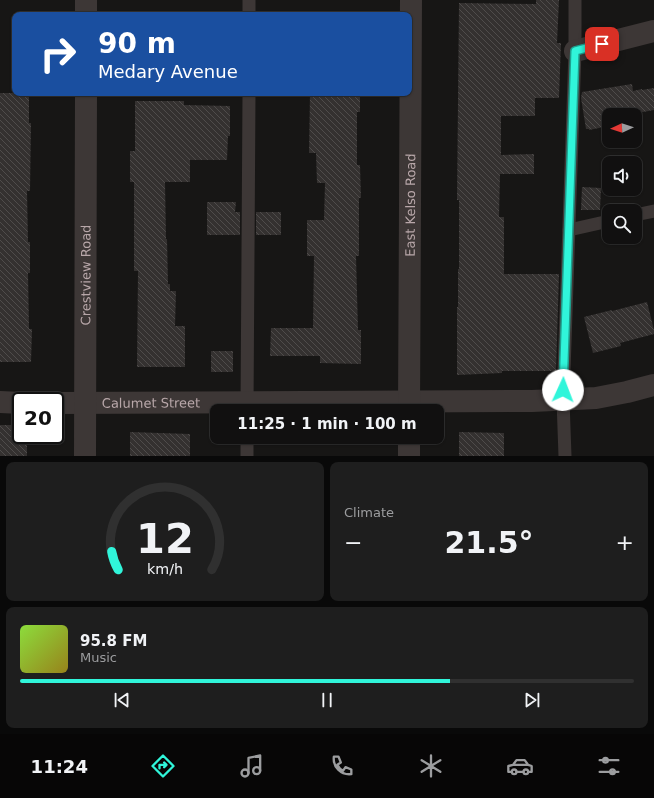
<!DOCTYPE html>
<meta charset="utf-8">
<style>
:root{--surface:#111010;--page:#1e1e1e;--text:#f1f3f6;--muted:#9c9d9f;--line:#303030;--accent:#30f5da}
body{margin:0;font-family:"DejaVu Sans",sans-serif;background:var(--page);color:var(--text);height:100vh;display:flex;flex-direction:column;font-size:15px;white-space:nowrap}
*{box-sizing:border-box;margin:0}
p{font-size:13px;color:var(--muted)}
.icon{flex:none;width:22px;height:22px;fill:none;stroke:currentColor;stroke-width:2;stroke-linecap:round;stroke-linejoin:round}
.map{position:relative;height:456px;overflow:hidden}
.sheet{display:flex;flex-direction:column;gap:6px;padding:6px;background:#090909;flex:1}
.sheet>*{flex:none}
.top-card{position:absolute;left:12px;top:12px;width:400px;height:84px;border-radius:8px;box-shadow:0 1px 3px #0004,0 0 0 1px var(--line);background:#1a4fa0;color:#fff;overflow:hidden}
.needle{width:26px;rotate:267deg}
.tools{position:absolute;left:602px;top:108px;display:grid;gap:8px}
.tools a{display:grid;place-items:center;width:40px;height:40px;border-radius:8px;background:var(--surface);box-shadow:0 1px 3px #0004,0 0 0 1px var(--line);font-size:20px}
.speed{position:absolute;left:12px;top:392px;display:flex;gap:8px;font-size:20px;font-weight:700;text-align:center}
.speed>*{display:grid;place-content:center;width:52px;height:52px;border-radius:50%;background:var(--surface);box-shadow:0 1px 3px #0004,0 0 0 1px var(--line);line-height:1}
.speed .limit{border:2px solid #111;border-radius:6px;background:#fff;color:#111}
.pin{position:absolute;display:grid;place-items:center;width:34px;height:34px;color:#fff;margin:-17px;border-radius:8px;box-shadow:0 2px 6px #0006}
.me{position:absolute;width:44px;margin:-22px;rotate:2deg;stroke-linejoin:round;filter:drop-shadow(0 0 3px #0008)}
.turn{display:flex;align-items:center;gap:14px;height:84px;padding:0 20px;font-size:18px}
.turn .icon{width:52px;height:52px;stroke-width:2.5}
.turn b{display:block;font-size:28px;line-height:34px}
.big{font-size:30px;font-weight:600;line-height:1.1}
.sheet .widget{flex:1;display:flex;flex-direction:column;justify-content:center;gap:6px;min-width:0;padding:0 14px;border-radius:8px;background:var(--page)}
.sheet .dial{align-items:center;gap:0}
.dial svg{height:104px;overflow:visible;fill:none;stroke:var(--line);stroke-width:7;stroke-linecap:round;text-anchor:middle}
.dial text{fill:var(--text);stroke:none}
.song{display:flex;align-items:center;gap:12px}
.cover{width:48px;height:48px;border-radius:6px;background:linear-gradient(135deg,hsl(90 70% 55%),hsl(50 70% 35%))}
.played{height:4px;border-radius:2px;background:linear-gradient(90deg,var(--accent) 70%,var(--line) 70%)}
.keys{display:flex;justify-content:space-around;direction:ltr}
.heat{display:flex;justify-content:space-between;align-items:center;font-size:22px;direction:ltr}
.sheet .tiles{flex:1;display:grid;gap:6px;grid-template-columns:1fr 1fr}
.widget:last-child{grid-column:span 2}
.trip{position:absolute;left:210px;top:404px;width:234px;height:40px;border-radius:8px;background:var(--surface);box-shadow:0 1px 3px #0004,0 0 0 1px var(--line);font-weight:600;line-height:40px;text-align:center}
.dock{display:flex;height:64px;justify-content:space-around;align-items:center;background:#070606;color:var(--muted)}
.dock .icon{width:28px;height:28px}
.dock .current{color:var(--accent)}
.dock b{font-size:18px;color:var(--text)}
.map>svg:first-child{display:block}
.building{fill:url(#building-back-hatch)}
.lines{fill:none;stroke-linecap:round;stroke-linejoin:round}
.lane{stroke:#3d3736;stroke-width:13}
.street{stroke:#3d3736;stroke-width:22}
.route-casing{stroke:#1f9f8e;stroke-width:10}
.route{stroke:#30f5da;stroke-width:7}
.labels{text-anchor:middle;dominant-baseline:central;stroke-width:4;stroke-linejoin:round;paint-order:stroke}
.street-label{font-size:13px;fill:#b8a7a9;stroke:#121110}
</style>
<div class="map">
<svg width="654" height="456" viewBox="0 0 654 456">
<defs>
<pattern id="building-back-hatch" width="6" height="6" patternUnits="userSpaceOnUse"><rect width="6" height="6" fill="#343130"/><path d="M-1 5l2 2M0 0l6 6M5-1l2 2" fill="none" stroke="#4f4c4b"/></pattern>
</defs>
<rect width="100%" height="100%" fill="#171615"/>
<!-- building -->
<g class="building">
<path d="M 536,0 L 559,0 L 557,43 L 561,43 L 559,98 L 535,98 L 535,116 L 501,116 L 501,155 L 534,154 L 534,174 L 500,174 L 499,217 L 504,217 L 504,274 L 559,274 L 556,371 L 502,371 L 502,373 L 457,375 L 457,307 L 458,307 L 458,269 L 459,269 L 459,200 L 457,200 L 459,3 L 536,4 Z"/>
<path d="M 632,84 L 633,91 L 642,89 L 642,90 L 654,88 L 654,110 L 627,115 L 609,115 L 609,126 L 589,130 L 589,129 L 586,129 L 581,98 L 582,92 Z"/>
<path d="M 0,93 L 29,93 L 29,123 L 31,123 L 30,191 L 27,191 L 28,242 L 30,242 L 30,273 L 28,273 L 29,329 L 32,329 L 31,362 L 0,362 Z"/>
<path d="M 310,93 L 360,93 L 360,112 L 357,112 L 357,165 L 360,165 L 361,198 L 359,198 L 359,256 L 356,256 L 358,330 L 361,330 L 361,364 L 320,363 L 320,356 L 270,356 L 271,328 L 313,328 L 314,256 L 307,256 L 307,220 L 324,220 L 325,183 L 317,183 L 316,153 L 309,153 Z"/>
<path d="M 135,101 L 184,101 L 184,105 L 230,106 L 230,136 L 228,136 L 227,160 L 190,160 L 190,182 L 165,182 L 166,239 L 167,239 L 168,284 L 170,284 L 170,291 L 176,291 L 175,326 L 185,326 L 185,367 L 137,367 L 138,271 L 134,271 L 134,182 L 130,182 L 130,151 L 135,151 Z"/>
<path d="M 582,187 L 601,188 L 600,210 L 581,210 Z"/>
<path d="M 207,202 L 236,202 L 235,212 L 240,212 L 240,235 L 207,235 Z"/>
<rect x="256" y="212" width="25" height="23"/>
<path d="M 647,302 L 654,330 L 654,334 L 620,343 L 621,346 L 593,353 L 584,317 L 612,310 L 612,311 Z"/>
<rect x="211" y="351" width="22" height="21"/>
<path d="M 0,425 L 21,425 L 21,435 L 27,435 L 27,456 L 0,456 Z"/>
<path d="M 130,432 L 190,434 L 190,456 L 130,456 Z"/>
<path d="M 459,432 L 504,433 L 504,456 L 459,456 Z"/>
</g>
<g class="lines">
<!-- lane -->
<g class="lane">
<path d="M 249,15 L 249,0"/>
<path d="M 635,215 L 654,211"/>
<path d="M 569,230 L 609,221"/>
<path d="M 247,409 L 249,93"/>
<path d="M 247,456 L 247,437"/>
<path d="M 565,456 L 563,400 L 575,51 L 575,0"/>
</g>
<!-- street -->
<g class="street">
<path d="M 86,15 L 86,0"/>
<path d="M 575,51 L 654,31"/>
<path d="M 0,402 L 21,403"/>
<path id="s1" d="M 55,403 L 532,401 L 596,398 L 627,392 L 654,385"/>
<path id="s2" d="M 409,411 L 411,0"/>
<path id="s3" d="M 85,456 L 86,93"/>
<path d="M 409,456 L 409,437"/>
</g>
</g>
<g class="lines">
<defs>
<path id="route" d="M 563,390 L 575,51 L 602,44"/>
</defs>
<!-- route casing -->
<use href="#route" class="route-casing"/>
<!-- route -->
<use href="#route" class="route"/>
</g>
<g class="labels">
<!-- street labels -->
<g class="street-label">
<text stroke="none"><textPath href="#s2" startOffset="206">East Kelso Road</textPath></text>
<text stroke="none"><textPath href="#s3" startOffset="181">Crestview Road</textPath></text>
<text stroke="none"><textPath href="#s1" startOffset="96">Calumet Street</textPath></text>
</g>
</g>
</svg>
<div class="tools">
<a><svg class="needle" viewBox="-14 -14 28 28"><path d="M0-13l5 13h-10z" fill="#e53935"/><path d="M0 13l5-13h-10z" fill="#9c9d9f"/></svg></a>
<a><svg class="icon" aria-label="sound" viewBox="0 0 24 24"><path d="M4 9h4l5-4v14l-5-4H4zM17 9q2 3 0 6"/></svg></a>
<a><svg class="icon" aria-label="search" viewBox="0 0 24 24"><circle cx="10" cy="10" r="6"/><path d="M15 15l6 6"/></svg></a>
</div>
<div class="speed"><div class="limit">20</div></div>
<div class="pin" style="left:602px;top:44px;background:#d93025"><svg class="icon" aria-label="arrive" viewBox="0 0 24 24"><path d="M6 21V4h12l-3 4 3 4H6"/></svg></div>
<svg class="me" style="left:563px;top:390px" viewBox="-20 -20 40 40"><circle r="19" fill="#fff"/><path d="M0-13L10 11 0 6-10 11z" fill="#30f5da"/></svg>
<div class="trip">11:25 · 1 min · 100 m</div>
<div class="top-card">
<div class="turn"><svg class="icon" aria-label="right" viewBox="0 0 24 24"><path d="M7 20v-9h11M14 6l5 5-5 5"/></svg><div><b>90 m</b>Medary Avenue</div></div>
</div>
</div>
<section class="sheet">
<div class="tiles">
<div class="widget dial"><svg viewBox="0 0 100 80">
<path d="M14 69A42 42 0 1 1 86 69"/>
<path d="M14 69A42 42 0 0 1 9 55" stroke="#30f5da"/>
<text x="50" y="56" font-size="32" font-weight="700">12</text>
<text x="50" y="72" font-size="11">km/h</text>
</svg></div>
<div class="widget"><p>Climate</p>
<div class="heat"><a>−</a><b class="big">21.5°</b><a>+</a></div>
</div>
<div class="widget">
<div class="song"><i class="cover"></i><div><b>95.8 FM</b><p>Music</p></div></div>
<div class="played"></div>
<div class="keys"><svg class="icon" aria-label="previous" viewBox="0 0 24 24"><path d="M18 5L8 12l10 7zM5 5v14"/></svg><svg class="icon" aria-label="pause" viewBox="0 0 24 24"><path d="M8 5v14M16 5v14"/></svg><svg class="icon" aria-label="next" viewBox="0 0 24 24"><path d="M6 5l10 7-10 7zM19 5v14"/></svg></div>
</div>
</div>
</section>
<nav class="dock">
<b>11:24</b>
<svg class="icon current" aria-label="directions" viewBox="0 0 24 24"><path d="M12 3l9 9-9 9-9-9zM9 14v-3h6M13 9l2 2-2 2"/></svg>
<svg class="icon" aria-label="music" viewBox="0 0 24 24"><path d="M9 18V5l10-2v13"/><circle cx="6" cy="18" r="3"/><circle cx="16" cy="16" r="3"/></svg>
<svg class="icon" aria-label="phone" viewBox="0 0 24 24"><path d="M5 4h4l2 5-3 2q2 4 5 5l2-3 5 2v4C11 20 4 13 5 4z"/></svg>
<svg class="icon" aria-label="climate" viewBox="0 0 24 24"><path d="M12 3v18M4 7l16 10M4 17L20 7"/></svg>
<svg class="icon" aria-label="car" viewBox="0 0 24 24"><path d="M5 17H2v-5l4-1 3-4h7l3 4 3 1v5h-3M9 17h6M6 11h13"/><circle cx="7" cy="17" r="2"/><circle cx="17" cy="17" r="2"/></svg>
<svg class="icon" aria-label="filters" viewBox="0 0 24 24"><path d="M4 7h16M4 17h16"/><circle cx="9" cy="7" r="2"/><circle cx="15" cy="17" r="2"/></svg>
</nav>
